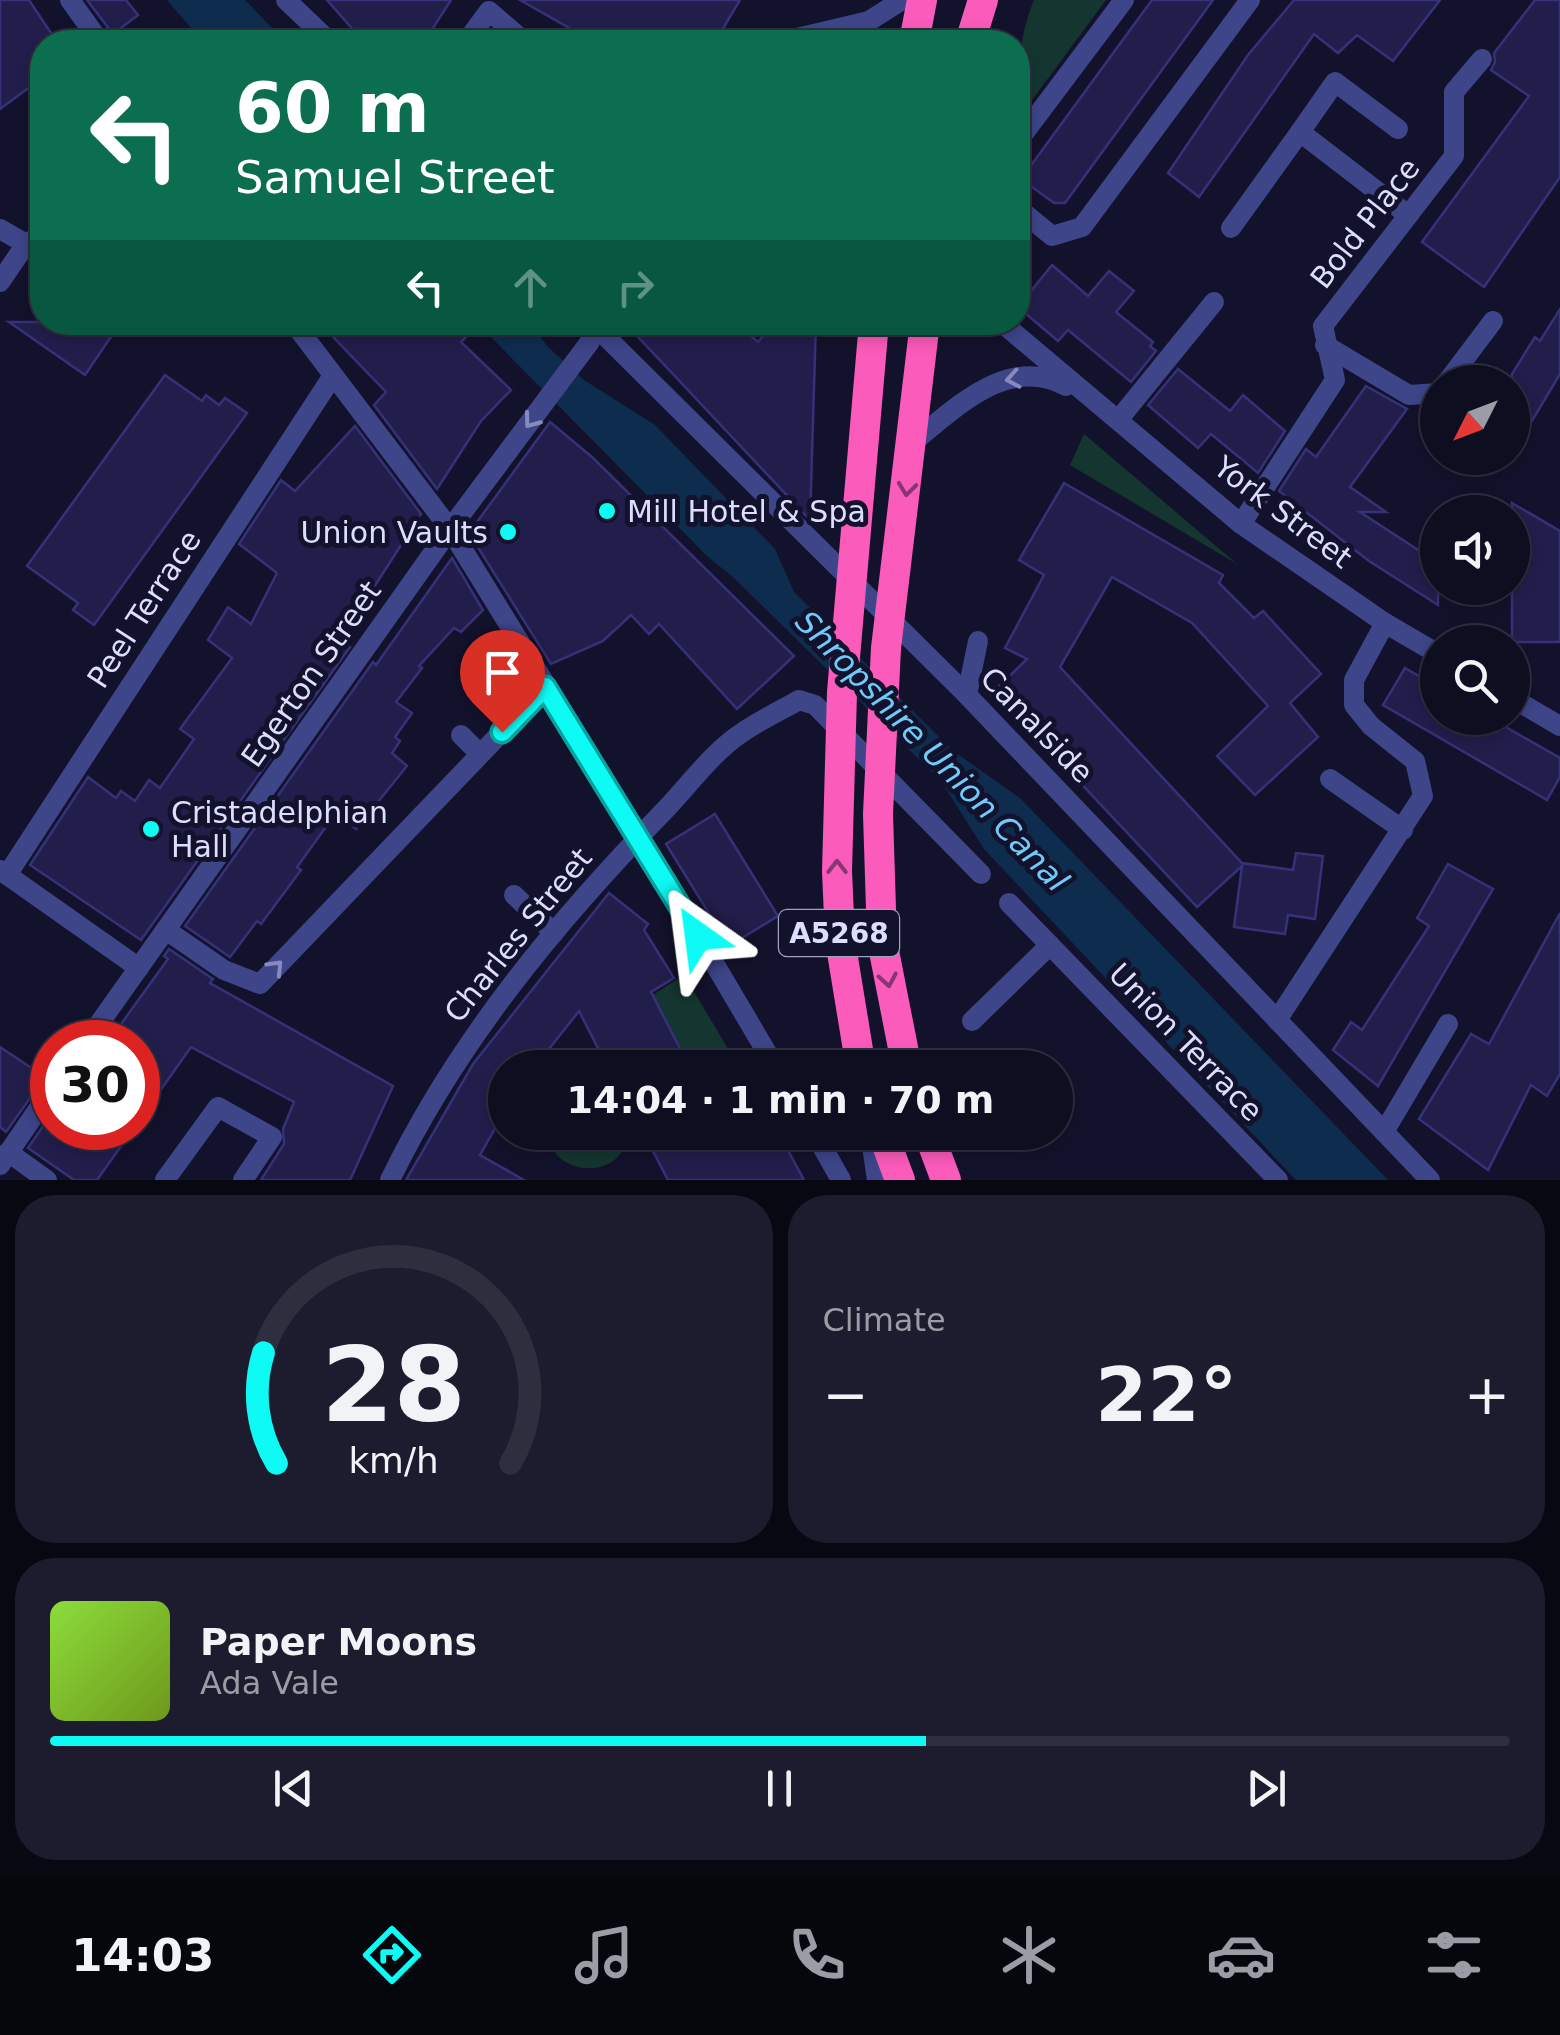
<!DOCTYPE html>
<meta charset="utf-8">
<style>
:root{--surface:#0e0e21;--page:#1c1c2e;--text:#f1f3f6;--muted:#9b9ca5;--line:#2e2e3f;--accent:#0efaf5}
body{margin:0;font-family:"DejaVu Sans",sans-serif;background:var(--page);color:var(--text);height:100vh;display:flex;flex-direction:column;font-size:38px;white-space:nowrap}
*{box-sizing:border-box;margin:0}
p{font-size:32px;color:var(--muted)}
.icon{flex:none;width:55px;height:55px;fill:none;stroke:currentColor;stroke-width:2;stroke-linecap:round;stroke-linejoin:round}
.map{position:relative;height:1180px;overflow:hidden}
.side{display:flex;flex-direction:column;gap:15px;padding:15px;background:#080812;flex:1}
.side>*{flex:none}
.banner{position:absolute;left:30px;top:30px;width:1000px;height:305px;border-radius:40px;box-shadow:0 5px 15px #0003,0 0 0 2px var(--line);background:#0b6e4f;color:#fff;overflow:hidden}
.needle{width:65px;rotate:228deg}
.controls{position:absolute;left:1420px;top:365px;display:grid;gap:20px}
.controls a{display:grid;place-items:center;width:110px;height:110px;border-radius:50%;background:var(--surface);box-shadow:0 5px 15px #0003,0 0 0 2px var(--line);font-size:50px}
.speed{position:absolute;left:30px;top:1020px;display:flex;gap:20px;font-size:50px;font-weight:700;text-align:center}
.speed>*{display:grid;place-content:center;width:130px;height:130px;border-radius:50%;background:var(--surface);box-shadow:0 5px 15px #0003,0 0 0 2px var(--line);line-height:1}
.speed .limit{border:15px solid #d22;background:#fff;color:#111}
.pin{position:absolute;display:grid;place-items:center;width:85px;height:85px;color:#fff;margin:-102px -42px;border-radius:50% 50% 50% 0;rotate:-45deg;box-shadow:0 0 10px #0007}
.pin .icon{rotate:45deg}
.me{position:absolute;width:110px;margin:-55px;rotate:329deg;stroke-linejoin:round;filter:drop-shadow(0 0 8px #0008)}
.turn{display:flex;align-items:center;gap:35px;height:210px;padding:0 40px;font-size:45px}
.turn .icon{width:130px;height:130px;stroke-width:2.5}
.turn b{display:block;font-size:70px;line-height:85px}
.lanes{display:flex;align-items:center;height:95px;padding:0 40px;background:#0003;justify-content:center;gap:50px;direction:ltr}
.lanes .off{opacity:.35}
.big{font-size:75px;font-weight:700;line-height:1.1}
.side .widget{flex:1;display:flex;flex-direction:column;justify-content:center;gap:15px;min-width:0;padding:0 35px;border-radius:40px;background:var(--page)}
.side .dial{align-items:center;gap:0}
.dial svg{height:260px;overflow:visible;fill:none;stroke:var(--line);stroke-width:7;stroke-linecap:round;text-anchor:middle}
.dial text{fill:var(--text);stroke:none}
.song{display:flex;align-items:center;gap:30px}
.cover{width:120px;height:120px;border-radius:15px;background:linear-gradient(135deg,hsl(90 70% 55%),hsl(80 70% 35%))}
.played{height:10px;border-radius:5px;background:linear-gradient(90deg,var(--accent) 60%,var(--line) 60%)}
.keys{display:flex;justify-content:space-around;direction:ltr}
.heat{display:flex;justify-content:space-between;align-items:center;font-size:55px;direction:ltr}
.side .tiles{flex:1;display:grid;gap:15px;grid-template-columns:1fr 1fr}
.widget:last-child{grid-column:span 2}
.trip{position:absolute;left:488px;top:1050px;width:585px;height:100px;border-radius:50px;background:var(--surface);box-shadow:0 5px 15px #0003,0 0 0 2px var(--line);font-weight:700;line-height:100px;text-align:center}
.tab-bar{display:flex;height:160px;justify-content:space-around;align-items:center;background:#06060d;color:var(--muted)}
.tab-bar .icon{width:70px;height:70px}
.tab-bar .on{color:var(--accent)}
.tab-bar b{font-size:45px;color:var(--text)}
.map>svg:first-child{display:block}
.green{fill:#153630}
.water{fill:#0e2d4e}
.building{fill:#221e4c;stroke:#363178;stroke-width:2.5}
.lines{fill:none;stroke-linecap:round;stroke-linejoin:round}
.lane{stroke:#3e4589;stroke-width:20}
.street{stroke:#3e4589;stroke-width:20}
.highway{stroke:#fb5bbb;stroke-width:30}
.oneway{stroke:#868abe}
.oneway2{stroke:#873674}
.route-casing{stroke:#09a29f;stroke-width:25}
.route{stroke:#0efaf5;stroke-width:18}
.poi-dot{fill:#0efaf5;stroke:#13122c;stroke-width:4}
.labels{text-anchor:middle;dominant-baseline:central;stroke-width:10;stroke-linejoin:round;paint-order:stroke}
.shield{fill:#13122c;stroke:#a0a1bf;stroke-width:2.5}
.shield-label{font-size:28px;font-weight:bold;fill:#dddefe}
.street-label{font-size:30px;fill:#dddefe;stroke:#13122c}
.poi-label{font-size:30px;fill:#dddefe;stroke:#13122c;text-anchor:start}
.water-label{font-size:32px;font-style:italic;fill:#6ecbfc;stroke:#13122c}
</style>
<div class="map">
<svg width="1560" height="1180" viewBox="0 0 1560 1180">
<rect width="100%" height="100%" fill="#13122c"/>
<!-- green -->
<g class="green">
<path d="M 1034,0 L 1106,0 L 1018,119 C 1017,78 1018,38 1034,0 Z"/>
<path d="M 1084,434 L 1237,564 L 1070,465 Z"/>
<path d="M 684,975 L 739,1067 L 690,1067 L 653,995 Z"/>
<path d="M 547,1133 L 627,1133 C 626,1180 553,1180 547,1133 Z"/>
</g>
<!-- water -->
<g class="water">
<path d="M 167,0 L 245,0 L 286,42 L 203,42 Z"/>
<path d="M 477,323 L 531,323 L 547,346 L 584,380 L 655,425 L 775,549 L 794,592 L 952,750 L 1021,799 L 1388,1180 L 1296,1180 L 984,849 L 941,781 L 734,578 L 707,556 Z"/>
</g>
<!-- building -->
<g class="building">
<path d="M 0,0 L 29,0 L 57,42 L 42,42 L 42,78 L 0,109 Z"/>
<path d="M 87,0 L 126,0 L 138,15 L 113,34 Z"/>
<path d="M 327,0 L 451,0 L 424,42 L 364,42 Z"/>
<path d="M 520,0 L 740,0 L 715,42 L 594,42 Z"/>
<path d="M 1152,0 L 1213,0 L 1065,203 L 1054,203 L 1021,179 Z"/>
<path d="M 1294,0 L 1440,0 L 1393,61 L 1357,35 L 1338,53 L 1314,34 L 1199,197 L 1168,173 L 1248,55 Z"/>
<path d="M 1535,0 L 1560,0 L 1560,177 L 1484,287 L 1422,242 L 1529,96 L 1491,70 L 1495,62 L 1494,53 Z"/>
<path d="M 1052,265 L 1088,296 L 1109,271 L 1134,291 L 1116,312 L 1153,342 L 1150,346 L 1156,351 L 1131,382 L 1068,330 L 1058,341 L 1018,307 Z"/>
<path d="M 1560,309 L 1560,374 L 1512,454 L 1512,374 L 1535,337 L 1540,341 Z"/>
<path d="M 9,322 L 121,322 L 85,375 Z"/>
<path d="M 350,322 L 481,322 L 461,342 L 511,390 L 481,421 L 437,489 L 374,405 L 386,392 L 334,338 Z"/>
<path d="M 624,322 L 734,322 L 758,342 L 775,322 L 816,322 L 810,520 Z"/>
<path d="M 1178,369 L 1230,411 L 1243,395 L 1285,431 L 1258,473 L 1211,434 L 1198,448 L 1148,405 Z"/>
<path d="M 165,375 L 202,401 L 206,395 L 219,405 L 225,398 L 247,413 L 94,625 L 73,610 L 78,603 L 27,566 Z"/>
<path d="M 1366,386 L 1407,409 L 1350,487 L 1386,512 L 1360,512 L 1438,563 L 1438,605 L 1369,561 L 1279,491 L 1306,449 L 1316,457 Z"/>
<path d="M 550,422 L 592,457 L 794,656 L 737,709 L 659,624 L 649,634 L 631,615 L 603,641 L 551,664 L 469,533 Z"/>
<path d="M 355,426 L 421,514 L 340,640 L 350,647 L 141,940 L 30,865 L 88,777 L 116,798 L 121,791 L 135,801 L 149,780 L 160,788 L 194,739 L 180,729 L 232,658 L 208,640 L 228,607 L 251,624 L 277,573 L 239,544 L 281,480 L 295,491 Z"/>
<path d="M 1064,483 L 1223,575 L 1219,583 L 1254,618 L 1263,611 L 1321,674 L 1290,703 L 1318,737 L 1255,795 L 1217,756 L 1268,706 L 1192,623 L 1112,577 L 1060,667 L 1242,863 L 1293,870 L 1296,853 L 1323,856 L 1315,919 L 1288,915 L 1285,934 L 1234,927 L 1242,866 L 1197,907 L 994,691 L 1027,659 L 1005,648 L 1044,575 L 1019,560 Z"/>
<path d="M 1512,503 L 1560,531 L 1560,642 L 1512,642 Z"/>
<path d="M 452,558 L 483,610 L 461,632 L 454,628 L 419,666 L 422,668 L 396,702 L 412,713 L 395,737 L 400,741 L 392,753 L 407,766 L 356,829 L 336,813 L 297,867 L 301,870 L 261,924 L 257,921 L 230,957 L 185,926 L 373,662 L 376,665 Z"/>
<path d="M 1405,668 L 1438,687 L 1438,718 L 1490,718 L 1560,758 L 1560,777 L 1547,800 L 1383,705 Z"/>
<path d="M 715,814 L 778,916 L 729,946 L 666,844 Z"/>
<path d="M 1448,864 L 1493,889 L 1378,1086 L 1333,1050 L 1351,1022 L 1362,1030 L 1429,926 L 1417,918 Z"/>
<path d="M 609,893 L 648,924 L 644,930 L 674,978 L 651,992 L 690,1068 L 608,1068 L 579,1011 L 534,1068 L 505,1068 L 505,1111 L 480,1155 L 524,1180 L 406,1180 L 473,1064 Z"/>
<path d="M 1560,913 L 1560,1074 L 1547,1096 L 1531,1085 L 1488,1170 L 1419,1119 L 1471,1034 L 1489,1044 Z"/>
<path d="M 169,949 L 213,979 L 210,983 L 393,1086 L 350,1180 L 261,1180 L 284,1144 L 283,1129 L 294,1102 L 191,1047 L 138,1122 L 138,1042 L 108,1042 L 168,959 L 164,956 Z"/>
<path d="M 0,1047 L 45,1077 L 6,1132 L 0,1127 Z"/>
<path d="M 52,1113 L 52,1128 L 134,1128 L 97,1180 L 74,1180 L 28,1148 Z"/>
<path d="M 643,1132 L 723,1132 L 732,1150 L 763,1132 L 778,1132 L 804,1180 L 668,1180 Z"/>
</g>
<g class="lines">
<!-- lane -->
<g class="lane">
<path d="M 1300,132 L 1335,82 L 1398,129"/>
<path d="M 1018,141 L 1124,0"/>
<path d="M 1018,208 L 1052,236 L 1082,227 L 1250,0"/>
<path d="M 1231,228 L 1300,132 L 1408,215"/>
<path d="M 0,229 L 26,244 L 0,282"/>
<path d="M 1325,345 L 1409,395 L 1438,393"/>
<path d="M 1447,382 L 1493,321"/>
<path d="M 1119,419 L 1214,302"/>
<path d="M 967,695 L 978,641"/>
<path d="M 461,735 L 480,754"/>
<path d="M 1330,779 L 1403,830"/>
<path d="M 514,895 L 554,933"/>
<path d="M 8,1152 L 47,1180"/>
<path d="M 165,1180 L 218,1107 L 272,1137 L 243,1180"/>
</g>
<!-- street -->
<g class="street">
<path d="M 70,0 L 100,42"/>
<path d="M 286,0 L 330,42"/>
<path d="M 466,42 L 489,11 L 525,42"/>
<path d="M 780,42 L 869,21 L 902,0"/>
<path d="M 26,244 L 42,234"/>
<path d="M 293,322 L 450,529 L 639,836 L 776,1068"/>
<path d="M 591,322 L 967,695 L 1430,1180"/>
<path d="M 1001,322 L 1241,524 L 1385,623 L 1438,654"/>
<path d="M 913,442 C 956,408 1008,354 1066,386"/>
<path d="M 1241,524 L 1335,380 L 1323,326 L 1454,156 L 1454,92 L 1482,59"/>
<path d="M 1512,698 L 1560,726"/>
<path d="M 0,870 L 139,968"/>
<path d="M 7,875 L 332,377"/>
<path d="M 1009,903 L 1278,1180"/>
<path d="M 166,930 L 224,970 L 260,984 L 545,687"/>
<path d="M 1277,1020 L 1423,796 L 1415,761 L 1371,726 L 1354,705 L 1354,680 L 1385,623"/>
<path d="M 972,1021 L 1050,945"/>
<path d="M 86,1042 L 450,529 L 589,343 L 600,322"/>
<path d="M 814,1132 L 841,1180"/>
<path d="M 870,1132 L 877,1180"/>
<path d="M 1384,1132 L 1448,1024"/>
<path d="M 0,1165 L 52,1089"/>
<path d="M 390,1180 C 458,1040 557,921 665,810 C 688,786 712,753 740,734 C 758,721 780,711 799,700 L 815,705 L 981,874"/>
</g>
<!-- highway -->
<g class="highway">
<path d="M 914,42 L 922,0"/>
<path d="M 970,42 L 983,0"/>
<path d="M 861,1068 L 840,940 L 837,871 L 842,692 L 874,322"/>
<path d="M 907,1068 L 882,941 L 878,814 L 886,648 L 925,322"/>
<path d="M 882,1132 L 900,1180"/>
<path d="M 928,1132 L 946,1180"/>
</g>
</g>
<!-- one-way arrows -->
<defs><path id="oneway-chevron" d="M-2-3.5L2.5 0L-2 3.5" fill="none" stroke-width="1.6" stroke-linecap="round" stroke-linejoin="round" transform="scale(2.5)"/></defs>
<g class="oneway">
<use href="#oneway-chevron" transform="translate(1013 379) rotate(170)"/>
<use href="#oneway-chevron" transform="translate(531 421) rotate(127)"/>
<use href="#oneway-chevron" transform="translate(276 967) rotate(-46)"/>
</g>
<g class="oneway2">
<use href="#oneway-chevron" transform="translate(907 489) rotate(97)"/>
<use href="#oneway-chevron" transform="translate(837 867) rotate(-90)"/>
<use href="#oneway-chevron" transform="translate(888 980) rotate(80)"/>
</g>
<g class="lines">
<defs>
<path id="route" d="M 502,732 L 545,687 L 698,936"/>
</defs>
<!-- route casing -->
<use href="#route" class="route-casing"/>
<!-- route -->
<use href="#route" class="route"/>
</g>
<!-- markers -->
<g class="poi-dot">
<circle cx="607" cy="511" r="10"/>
<circle cx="508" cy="532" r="10"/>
<circle cx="151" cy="829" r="10"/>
</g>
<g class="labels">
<!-- shield labels -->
<rect class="shield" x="779" y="910" width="120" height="46" rx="8"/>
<g class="shield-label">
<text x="839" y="933">A5268</text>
</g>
<!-- street labels -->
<g class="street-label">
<text transform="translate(1365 223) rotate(-52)">Bold Place</text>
<text transform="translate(1283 512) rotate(37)">York Street</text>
<text transform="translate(144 609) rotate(-57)">Peel Terrace</text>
<text transform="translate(311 674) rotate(-55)">Egerton Street</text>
<text transform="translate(1037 725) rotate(46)">Canalside</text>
<text transform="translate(518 935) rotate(-51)">Charles Street</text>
<text transform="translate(1186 1042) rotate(46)">Union Terrace</text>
</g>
<!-- poi labels -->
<g class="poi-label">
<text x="627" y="511">Mill Hotel &amp; Spa</text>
<text x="488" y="532" text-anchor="end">Union Vaults</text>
<text x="171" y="812">Cristadelphian<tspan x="171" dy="34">Hall</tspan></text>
</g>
<!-- water labels -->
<g class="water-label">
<text transform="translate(932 751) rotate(46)">Shropshire Union Canal</text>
</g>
</g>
</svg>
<div class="controls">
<a><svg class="needle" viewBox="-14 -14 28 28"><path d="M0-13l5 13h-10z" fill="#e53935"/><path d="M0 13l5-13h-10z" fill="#9b9ca5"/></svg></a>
<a><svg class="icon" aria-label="sound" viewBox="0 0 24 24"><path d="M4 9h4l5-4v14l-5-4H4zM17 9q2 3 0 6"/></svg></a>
<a><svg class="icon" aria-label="search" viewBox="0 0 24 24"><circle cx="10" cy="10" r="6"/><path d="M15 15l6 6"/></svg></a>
</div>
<div class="speed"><div class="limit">30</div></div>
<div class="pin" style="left:502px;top:732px;background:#d93025"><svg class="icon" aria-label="arrive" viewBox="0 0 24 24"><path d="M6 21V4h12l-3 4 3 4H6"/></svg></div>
<svg class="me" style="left:698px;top:936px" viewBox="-20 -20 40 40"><path d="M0-17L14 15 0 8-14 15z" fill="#0efaf5" stroke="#fff" stroke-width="4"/></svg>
<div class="trip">14:04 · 1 min · 70 m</div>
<div class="banner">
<div class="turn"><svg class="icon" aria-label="left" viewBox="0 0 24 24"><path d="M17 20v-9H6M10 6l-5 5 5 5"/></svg><div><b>60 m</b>Samuel Street</div></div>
<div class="lanes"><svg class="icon" aria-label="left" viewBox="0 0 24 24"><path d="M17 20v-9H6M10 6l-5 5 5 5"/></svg><svg class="icon off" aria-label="ahead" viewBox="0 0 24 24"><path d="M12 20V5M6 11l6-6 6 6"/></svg><svg class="icon off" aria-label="right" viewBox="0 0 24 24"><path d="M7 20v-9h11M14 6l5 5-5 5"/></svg></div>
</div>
</div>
<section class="side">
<div class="tiles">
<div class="widget dial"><svg viewBox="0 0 100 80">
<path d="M14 69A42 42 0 1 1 86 69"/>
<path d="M14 69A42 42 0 0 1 10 35" stroke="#0efaf5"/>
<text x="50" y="56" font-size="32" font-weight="700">28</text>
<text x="50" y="72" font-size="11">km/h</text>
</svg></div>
<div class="widget"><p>Climate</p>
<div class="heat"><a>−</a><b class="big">22°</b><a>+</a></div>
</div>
<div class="widget">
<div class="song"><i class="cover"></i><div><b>Paper Moons</b><p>Ada Vale</p></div></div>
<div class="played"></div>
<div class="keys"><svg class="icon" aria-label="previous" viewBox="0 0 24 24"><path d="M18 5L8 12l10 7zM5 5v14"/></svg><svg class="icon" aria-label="pause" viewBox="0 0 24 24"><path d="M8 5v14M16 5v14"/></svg><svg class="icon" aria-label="next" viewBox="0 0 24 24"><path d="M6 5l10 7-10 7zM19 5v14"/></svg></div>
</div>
</div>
</section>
<nav class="tab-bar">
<b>14:03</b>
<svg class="icon on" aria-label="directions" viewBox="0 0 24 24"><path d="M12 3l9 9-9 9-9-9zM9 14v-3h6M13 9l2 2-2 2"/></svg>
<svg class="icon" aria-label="music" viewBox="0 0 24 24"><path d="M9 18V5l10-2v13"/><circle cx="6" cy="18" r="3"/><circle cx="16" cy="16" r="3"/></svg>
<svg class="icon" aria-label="phone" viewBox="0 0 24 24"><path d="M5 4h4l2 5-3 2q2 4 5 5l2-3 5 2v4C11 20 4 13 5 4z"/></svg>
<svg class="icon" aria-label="climate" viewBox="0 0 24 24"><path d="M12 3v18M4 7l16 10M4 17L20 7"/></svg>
<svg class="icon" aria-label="car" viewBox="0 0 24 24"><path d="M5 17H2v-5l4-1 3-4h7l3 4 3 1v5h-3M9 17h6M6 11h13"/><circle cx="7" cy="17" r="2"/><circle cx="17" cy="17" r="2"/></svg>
<svg class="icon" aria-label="filters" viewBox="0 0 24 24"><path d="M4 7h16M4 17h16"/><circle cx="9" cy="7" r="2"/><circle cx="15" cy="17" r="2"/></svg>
</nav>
